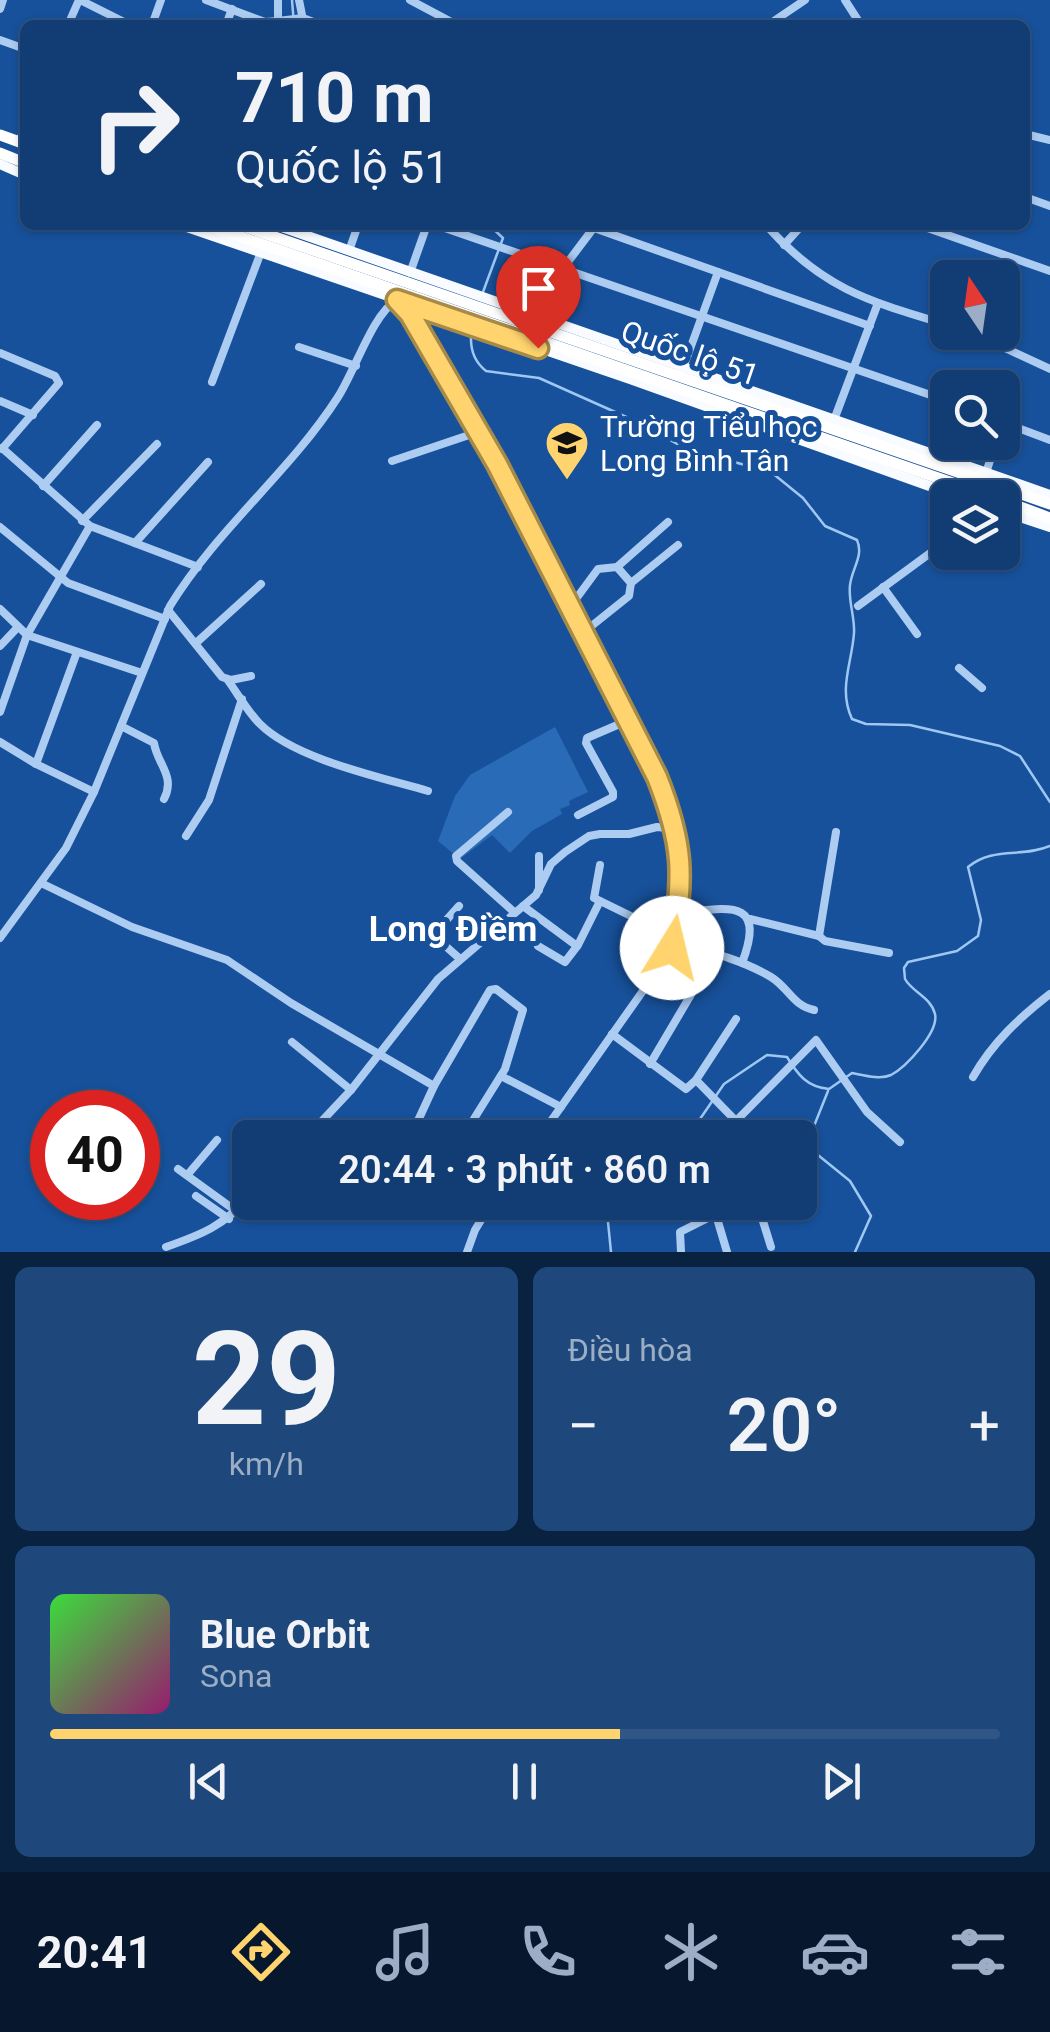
<!DOCTYPE html>
<html lang="vi">
<meta charset="utf-8">
<style>
:root{--surface:#113d74;--page:#1e487c;--text:#f1f3f6;--muted:#9caec5;--line:#305686;--accent:#ffd46e}
body{margin:0;font-family:Roboto,sans-serif;background:var(--page);color:var(--text);height:100vh;display:flex;flex-direction:column;font-size:38px;white-space:nowrap}
*{box-sizing:border-box;margin:0}
p{font-size:32px;color:var(--muted)}
.icon{flex:none;width:55px;height:55px;fill:none;stroke:currentColor;stroke-width:2;stroke-linecap:round;stroke-linejoin:round}
.map{position:relative;height:1252px;overflow:hidden}
.details{display:flex;flex-direction:column;gap:15px;padding:15px;background:#092240;flex:1}
.details>*{flex:none}
.banner{position:absolute;left:20px;top:20px;width:1010px;height:210px;border-radius:15px;box-shadow:0 2px 8px #0004,0 0 0 2px var(--line);background:#113d74;color:var(--text);overflow:hidden}
.needle{width:65px;rotate:347deg}
.buttons{position:absolute;left:930px;top:260px;display:grid;gap:20px}
.buttons a{display:grid;place-items:center;width:90px;height:90px;border-radius:15px;background:var(--surface);box-shadow:0 2px 8px #0004,0 0 0 2px var(--line);font-size:50px}
.speed{position:absolute;left:30px;top:1090px;display:flex;gap:20px;font-size:50px;font-weight:700;text-align:center}
.speed>*{display:grid;place-content:center;width:130px;height:130px;border-radius:50%;background:var(--surface);box-shadow:0 2px 8px #0004,0 0 0 2px var(--line);line-height:1}
.speed .limit{border:15px solid #d22;background:#fff;color:#111}
.pin{position:absolute;display:grid;place-items:center;width:85px;height:85px;color:#fff;margin:-102px -42px;border-radius:50% 50% 50% 0;rotate:-45deg;box-shadow:0 0 10px #0007}
.pin .icon{rotate:45deg}
.me{position:absolute;width:110px;margin:-55px;rotate:9deg;stroke-linejoin:round;filter:drop-shadow(0 0 8px #0008)}
.turn{display:flex;align-items:center;gap:35px;height:210px;padding:0 50px;font-size:45px}
.turn .icon{width:130px;height:130px;stroke-width:2.5}
.turn b{display:block;font-size:70px;line-height:85px}
.big{font-size:75px;font-weight:600;line-height:1.1}
.details .widget{flex:1;display:flex;flex-direction:column;justify-content:center;gap:15px;min-width:0;padding:0 35px;border-radius:15px;background:var(--page)}
.details .dial{align-items:center;gap:0}
.dial b{font-size:130px;line-height:1}
.song{display:flex;align-items:center;gap:30px}
.cover{width:120px;height:120px;border-radius:15px;background:linear-gradient(135deg,hsl(120 70% 55%),hsl(320 70% 35%))}
.played{height:10px;border-radius:5px;background:linear-gradient(90deg,var(--accent) 60%,var(--line) 60%)}
.keys{display:flex;justify-content:space-around;direction:ltr}
.heat{display:flex;justify-content:space-between;align-items:center;font-size:55px;direction:ltr}
.details .tiles{flex:1;display:grid;gap:15px;grid-template-columns:1fr 1fr}
.widget:last-child{grid-column:span 2}
.trip{position:absolute;left:232px;top:1120px;width:585px;height:100px;border-radius:15px;background:var(--surface);box-shadow:0 2px 8px #0004,0 0 0 2px var(--line);font-weight:600;line-height:100px;text-align:center}
.tab-bar{display:flex;height:160px;justify-content:space-around;align-items:center;background:#07182e;color:var(--muted)}
.tab-bar .icon{width:70px;height:70px}
.tab-bar .active{color:var(--accent)}
.tab-bar b{font-size:45px;color:var(--text)}
.map>svg:first-child{display:block}
.green{fill:#2a6bb8}
.lines{fill:none;stroke-linecap:round;stroke-linejoin:round}
.stream{stroke:#9fc7f4;stroke-width:2.5}
.minor{stroke:#adccf2;stroke-width:8}
.major{stroke:#f8fbff;stroke-width:10}
.highway{stroke:#fff;stroke-width:11}
.route-casing{stroke:#a68a48;stroke-width:25}
.route{stroke:#ffd46e;stroke-width:18}
.labels{text-anchor:middle;dominant-baseline:central;stroke-width:10;stroke-linejoin:round;paint-order:stroke}
.street-label{font-size:30px;fill:#fff;stroke:#17519b}
.poi-label{font-size:30px;fill:#fff;stroke:#17519b;text-anchor:start}
.quarter-label{font-size:35px;font-weight:bold;fill:#fff;stroke:#17519b}
</style>
<div class="map">
<svg width="1050" height="1252" viewBox="0 0 1050 1252">
<rect width="100%" height="100%" fill="#17519b"/>
<!-- green -->
<path class="green" d="M 555,727 L 588,792 L 569,801 L 570,805 L 560,809 L 562,814 L 532,831 L 510,853 L 492,835 L 460,859 L 438,841 L 455,796 L 470,775 Z"/>
<g class="lines">
<!-- stream -->
<g class="stream">
<path d="M 292,0 L 294,25"/>
<path d="M 483,292 L 503,238 L 489,225"/>
<path d="M 472,328 C 469,345 472,360 486,371 L 539,378 L 642,424 L 686,449 L 771,472 L 803,498 L 825,526 L 857,540 C 864,556 852,568 850,585 C 848,601 855,617 854,633 C 852,663 838,689 852,719 L 866,724 L 910,725 L 1000,746 L 1020,756 L 1050,802"/>
<path d="M 828,1091 L 810,1136 L 813,1151 L 850,1181 L 871,1216 L 855,1252"/>
<path d="M 687,1138 L 724,1084 L 767,1055 L 787,1057 C 798,1075 807,1087 829,1089 L 852,1073 C 863,1075 880,1080 891,1075 C 906,1067 939,1032 935,1014 C 931,997 912,992 905,979 L 904,968 L 908,962 L 957,951 L 978,936 L 981,920 L 968,867 C 993,846 1022,858 1050,846"/>
<path d="M 606,1202 L 611,1252"/>
</g>
<!-- minor -->
<g class="minor">
<path d="M 80,0 L 130,25"/>
<path d="M 206,0 L 265,22 L 278,21 L 278,25"/>
<path d="M 278,0 L 278,21 L 303,18 L 321,25"/>
<path d="M 299,0 L 304,25"/>
<path d="M 410,0 L 457,25"/>
<path d="M 845,0 L 861,25"/>
<path d="M 0,9 L 3,0"/>
<path d="M 68,25 L 79,0"/>
<path d="M 152,25 L 161,0"/>
<path d="M 226,25 L 232,9"/>
<path d="M 768,25 L 805,0"/>
<path d="M 0,40 L 25,49"/>
<path d="M 1025,134 L 1050,140"/>
<path d="M 19,142 L 25,127"/>
<path d="M 1025,197 L 1050,206"/>
<path d="M 436,225 L 948,401"/>
<path d="M 766,225 C 823,289 868,301 948,325"/>
<path d="M 919,225 L 1050,271"/>
<path d="M 594,228 L 870,326"/>
<path d="M 784,245 L 802,225"/>
<path d="M 349,251 L 358,225"/>
<path d="M 410,273 L 427,225"/>
<path d="M 532,316 L 537,303 L 595,226"/>
<path d="M 971,332 L 1050,369"/>
<path d="M 299,347 L 356,366"/>
<path d="M 0,353 L 55,376 L 59,383 L 2,449"/>
<path d="M 682,371 L 718,272"/>
<path d="M 212,382 L 261,252"/>
<path d="M 0,401 L 33,415"/>
<path d="M 834,420 L 878,303"/>
<path d="M 1002,422 L 1050,440"/>
<path d="M 2,448 L 90,526 L 198,567"/>
<path d="M 392,461 L 478,432"/>
<path d="M 985,476 L 996,442"/>
<path d="M 43,486 L 97,425"/>
<path d="M 82,521 L 157,444"/>
<path d="M 0,527 L 68,583 L 165,619"/>
<path d="M 135,543 L 208,462"/>
<path d="M 631,583 L 678,545"/>
<path d="M 883,587 L 917,634"/>
<path d="M 858,606 L 948,540"/>
<path d="M 570,607 L 598,569 L 617,567 L 668,522"/>
<path d="M 0,609 L 27,635 L 142,673"/>
<path d="M 168,610 L 222,677 L 231,680 L 251,676"/>
<path d="M 584,632 L 629,596 L 631,583 L 617,567"/>
<path d="M 196,643 L 261,584"/>
<path d="M 0,646 L 18,627"/>
<path d="M 959,668 L 982,688"/>
<path d="M 227,679 C 238,694 247,711 260,724 C 295,759 380,777 428,791"/>
<path d="M 0,712 L 27,635 L 90,526"/>
<path d="M 121,726 L 154,743 C 157,764 176,776 164,799"/>
<path d="M 0,742 L 36,764 L 94,792"/>
<path d="M 36,764 L 77,652"/>
<path d="M 508,812 L 456,856 L 457,861 L 514,912"/>
<path d="M 578,815 L 613,797 L 613,792 L 586,743 L 587,738 L 629,720"/>
<path d="M 186,836 L 209,800 L 242,699"/>
<path d="M 600,865 L 594,898 L 637,919 L 674,933"/>
<path d="M 41,883 L 132,927 L 227,960 L 291,1003 L 434,1086"/>
<path d="M 539,890 L 539,856"/>
<path d="M 459,906 L 433,935 L 459,958"/>
<path d="M 523,906 L 577,946"/>
<path d="M 678,913 C 728,908 767,897 742,963"/>
<path d="M 750,919 L 819,936 L 836,832"/>
<path d="M 819,936 L 825,941 L 889,953"/>
<path d="M 0,938 L 66,848 L 94,792 L 170,606 C 217,529 290,472 338,397 C 355,371 373,313 397,300 L 410,314 L 497,464 L 629,720 L 667,803 L 681,855 L 678,913 L 669,954 L 539,1138"/>
<path d="M 673,942 C 706,951 741,959 771,977 C 789,988 792,1005 814,1010"/>
<path d="M 538,946 L 565,962 L 578,945 L 600,901"/>
<path d="M 612,1034 L 686,1089 L 696,1080 L 736,1019"/>
<path d="M 292,1042 L 351,1090"/>
<path d="M 650,1064 L 715,954"/>
<path d="M 501,1076 L 561,1107"/>
<path d="M 973,1077 C 993,1042 1019,1018 1050,994"/>
<path d="M 696,1080 L 736,1121 L 738,1138"/>
<path d="M 736,1121 L 816,1040 L 867,1112 L 900,1142"/>
<path d="M 322,1123 L 334,1138"/>
<path d="M 306,1138 L 351,1090 L 438,979 L 536,895 L 551,864 L 565,852 L 589,836 L 600,834 L 629,834 L 657,827 L 676,829"/>
<path d="M 410,1138 L 434,1086 L 490,990 L 496,989 L 523,1010 L 505,1069 L 462,1138"/>
<path d="M 178,1169 L 236,1211"/>
<path d="M 189,1173 L 217,1140"/>
<path d="M 196,1196 L 229,1219"/>
<path d="M 473,1202 L 487,1209"/>
<path d="M 757,1202 L 771,1247"/>
<path d="M 716,1215 L 727,1252"/>
<path d="M 166,1247 C 203,1234 223,1226 250,1196"/>
<path d="M 467,1252 L 475,1230 L 492,1202"/>
<path d="M 681,1252 L 680,1232 L 740,1202"/>
</g>
<!-- major -->
<g class="major">
<path d="M 0,164 L 25,175"/>
<path d="M 181,225 L 630,379 L 963,498"/>
<path d="M 276,225 L 1050,495"/>
<path d="M 1002,511 L 1050,527"/>
</g>
<!-- highway -->
<g class="highway">
<path d="M 0,135 L 25,144"/>
<path d="M 0,153 L 25,163"/>
<path d="M 207,225 L 996,498"/>
<path d="M 240,225 L 1050,504"/>
<path d="M 1002,500 L 1050,518"/>
</g>
</g>
<g class="lines">
<defs>
<path id="route" d="M 538,348 L 397,300 L 410,314 L 497,464 L 657,777 C 684,845 684,876 672,948"/>
</defs>
<!-- route casing -->
<use href="#route" class="route-casing"/>
<!-- route -->
<use href="#route" class="route"/>
</g>
<!-- icons -->
<defs>
<symbol id="school-pin" viewBox="-11 -11 22 30"><path d="M0 17L-7.5 6A9.5 9.5 0 1 1 7.5 6Z" fill="#ffd46e" stroke="#17519b"/><path d="M0-5L7-2L0 1L-7-2ZM-4 1L0 2.5L4 1V4Q0 6-4 4Z" fill="#111"/></symbol>
</defs>
<g fill-rule="evenodd">
<use href="#school-pin" x="542" y="418" width="50" height="68"/>
</g>
<g class="labels">
<!-- street labels -->
<g class="street-label">
<text transform="translate(690 353) rotate(19)">Quốc lộ 51</text>
</g>
<!-- poi labels -->
<g class="poi-label">
<text x="600" y="426">Trường Tiểu học<tspan x="600" dy="34">Long Bình Tân</tspan></text>
</g>
<!-- quarter labels -->
<g class="quarter-label">
<text x="453" y="929">Long Điềm</text>
</g>
</g>
</svg>
<div class="buttons">
<a><svg class="needle" viewBox="-14 -14 28 28"><path d="M0-13l5 13h-10z" fill="#e53935"/><path d="M0 13l5-13h-10z" fill="#9caec5"/></svg></a>
<a><svg class="icon" aria-label="search" viewBox="0 0 24 24"><circle cx="10" cy="10" r="6"/><path d="M15 15l6 6"/></svg></a>
<a><svg class="icon" aria-label="layers" viewBox="0 0 24 24"><path d="M12 4l9 5-9 5-9-5zM3 14l9 5 9-5"/></svg></a>
</div>
<div class="speed"><div class="limit">40</div></div>
<div class="pin" style="left:538px;top:348px;background:#d93025"><svg class="icon" aria-label="arrive" viewBox="0 0 24 24"><path d="M6 21V4h12l-3 4 3 4H6"/></svg></div>
<svg class="me" style="left:672px;top:948px" viewBox="-20 -20 40 40"><circle r="19" fill="#fff"/><path d="M0-13L10 11 0 6-10 11z" fill="#ffd46e"/></svg>
<div class="trip">20:44 · 3 phút · 860 m</div>
<div class="banner">
<div class="turn"><svg class="icon" aria-label="right" viewBox="0 0 24 24"><path d="M7 20v-9h11M14 6l5 5-5 5"/></svg><div><b>710 m</b>Quốc lộ 51</div></div>
</div>
</div>
<section class="details">
<div class="tiles">
<div class="widget dial"><b>29</b><p>km/h</p></div>
<div class="widget"><p>Điều hòa</p>
<div class="heat"><a>−</a><b class="big">20°</b><a>+</a></div>
</div>
<div class="widget">
<div class="song"><i class="cover"></i><div><b>Blue Orbit</b><p>Sona</p></div></div>
<div class="played"></div>
<div class="keys"><svg class="icon" aria-label="previous" viewBox="0 0 24 24"><path d="M18 5L8 12l10 7zM5 5v14"/></svg><svg class="icon" aria-label="pause" viewBox="0 0 24 24"><path d="M8 5v14M16 5v14"/></svg><svg class="icon" aria-label="next" viewBox="0 0 24 24"><path d="M6 5l10 7-10 7zM19 5v14"/></svg></div>
</div>
</div>
</section>
<nav class="tab-bar">
<b>20:41</b>
<svg class="icon active" aria-label="directions" viewBox="0 0 24 24"><path d="M12 3l9 9-9 9-9-9zM9 14v-3h6M13 9l2 2-2 2"/></svg>
<svg class="icon" aria-label="music" viewBox="0 0 24 24"><path d="M9 18V5l10-2v13"/><circle cx="6" cy="18" r="3"/><circle cx="16" cy="16" r="3"/></svg>
<svg class="icon" aria-label="phone" viewBox="0 0 24 24"><path d="M5 4h4l2 5-3 2q2 4 5 5l2-3 5 2v4C11 20 4 13 5 4z"/></svg>
<svg class="icon" aria-label="climate" viewBox="0 0 24 24"><path d="M12 3v18M4 7l16 10M4 17L20 7"/></svg>
<svg class="icon" aria-label="car" viewBox="0 0 24 24"><path d="M5 17H2v-5l4-1 3-4h7l3 4 3 1v5h-3M9 17h6M6 11h13"/><circle cx="7" cy="17" r="2"/><circle cx="17" cy="17" r="2"/></svg>
<svg class="icon" aria-label="filters" viewBox="0 0 24 24"><path d="M4 7h16M4 17h16"/><circle cx="9" cy="7" r="2"/><circle cx="15" cy="17" r="2"/></svg>
</nav>
